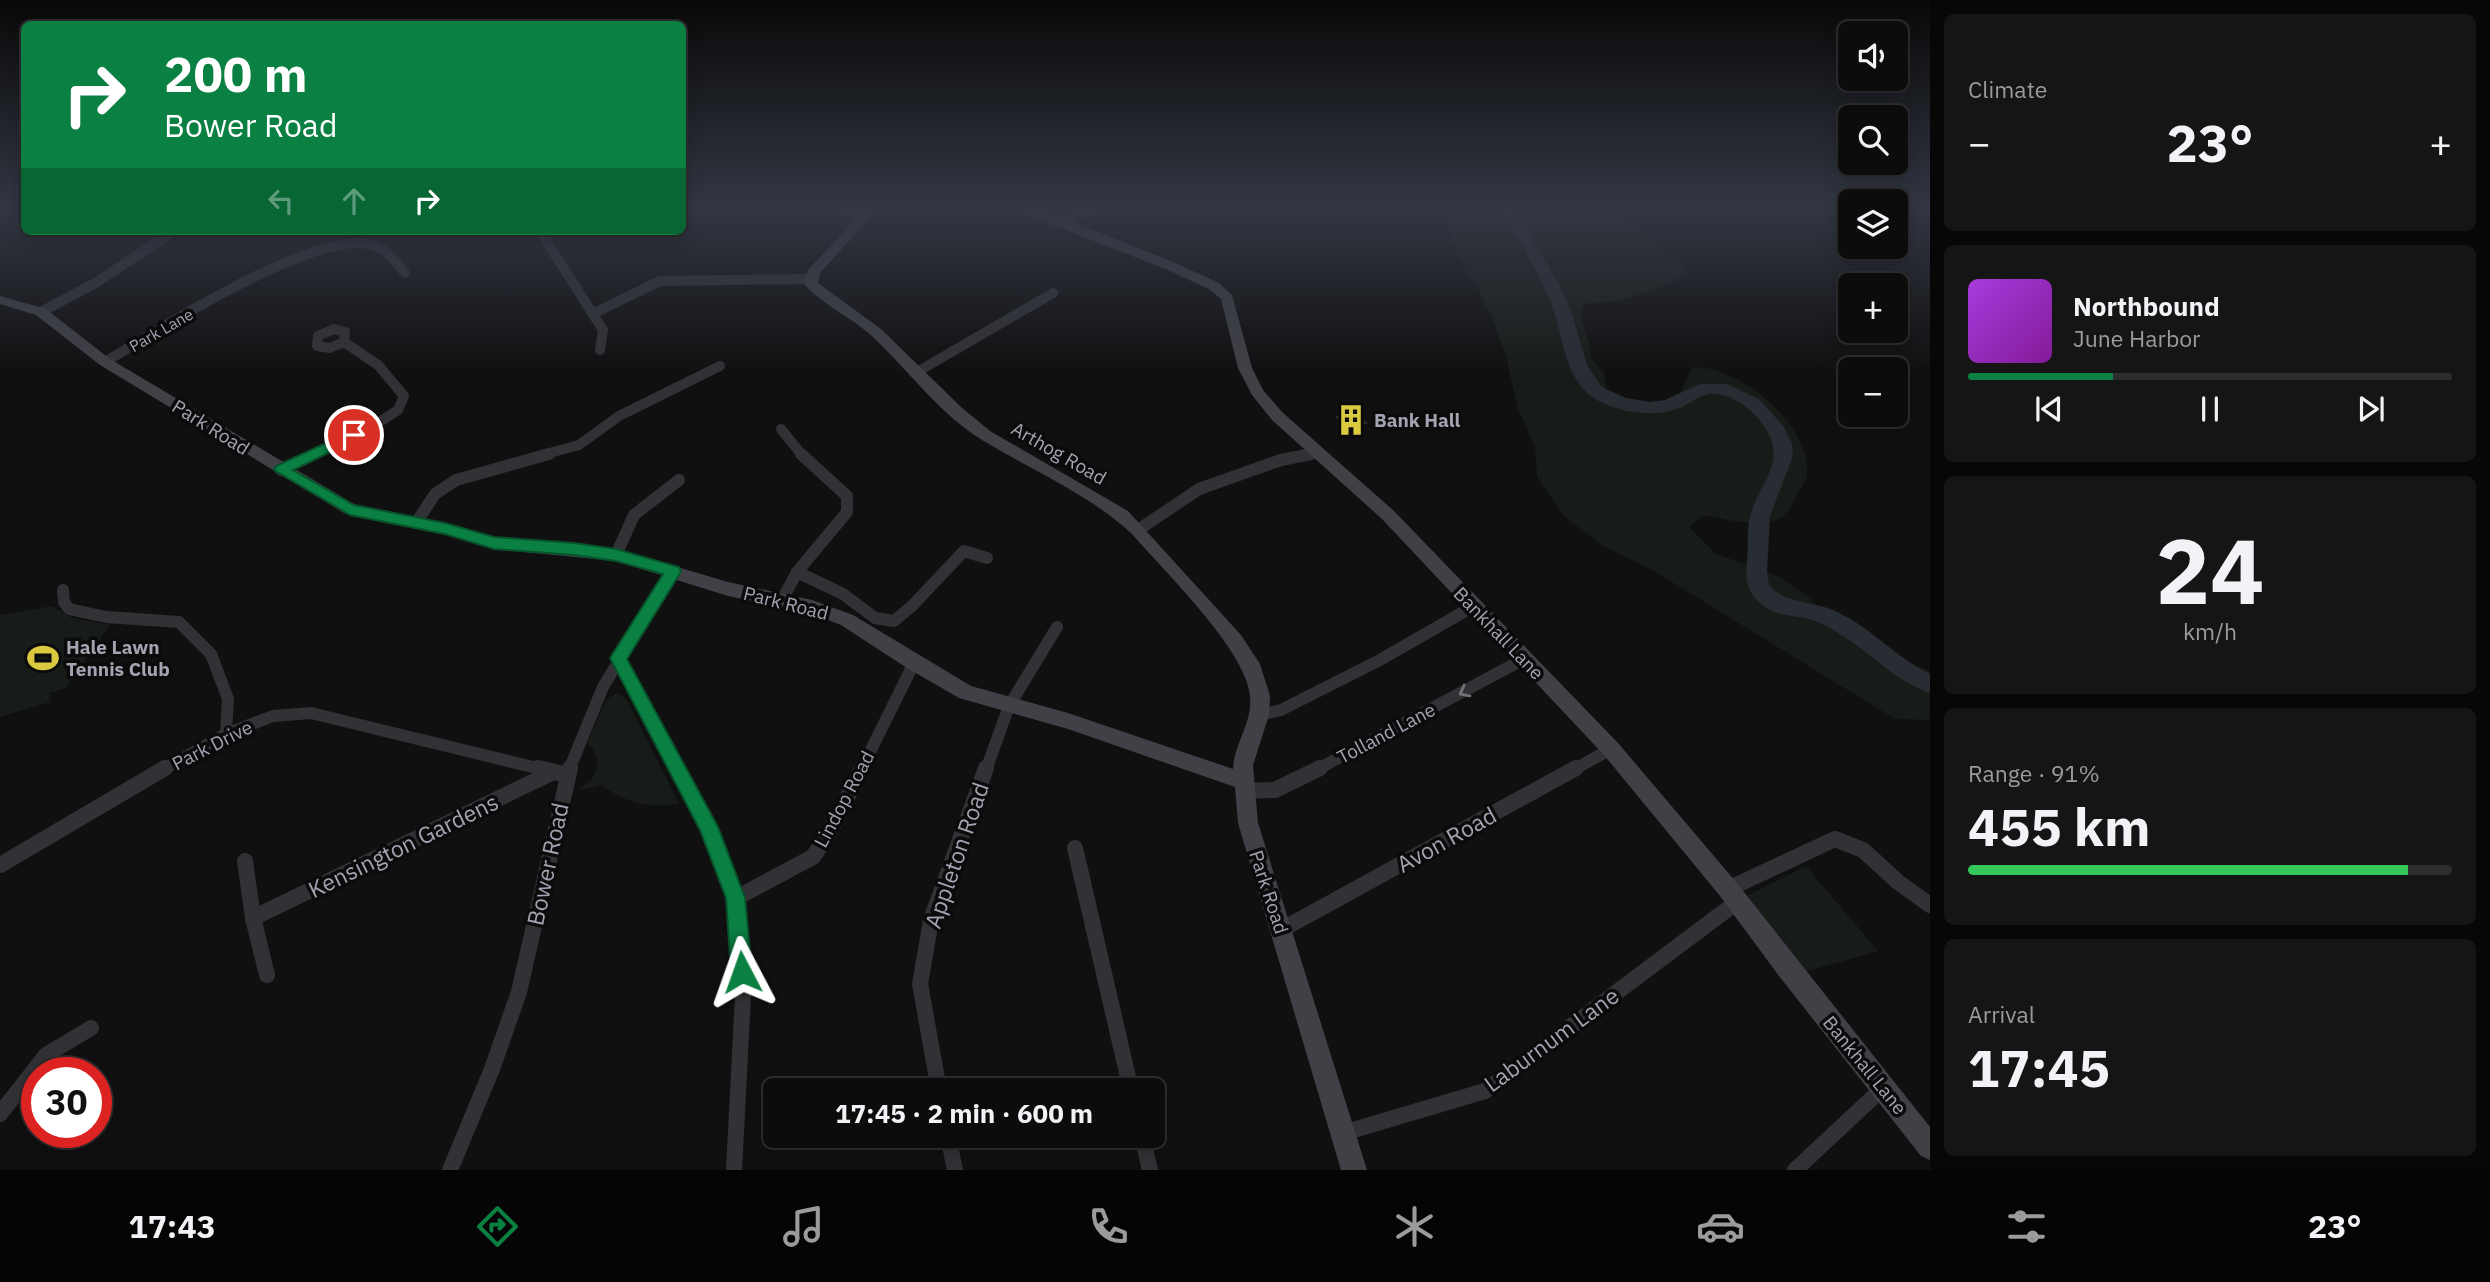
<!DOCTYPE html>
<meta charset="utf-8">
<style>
:root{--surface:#0d0c0d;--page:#161516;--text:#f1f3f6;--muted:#9a9b9d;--line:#2d2c2e;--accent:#0b8043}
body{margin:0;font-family:"IBM Plex Sans",sans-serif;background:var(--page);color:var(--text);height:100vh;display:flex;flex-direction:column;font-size:26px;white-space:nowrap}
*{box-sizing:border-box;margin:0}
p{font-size:23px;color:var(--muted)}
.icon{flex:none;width:38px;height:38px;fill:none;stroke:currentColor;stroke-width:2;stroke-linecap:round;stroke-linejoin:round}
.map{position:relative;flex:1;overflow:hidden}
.sheet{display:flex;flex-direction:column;gap:14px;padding:14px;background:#070707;width:560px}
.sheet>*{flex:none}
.hud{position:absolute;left:21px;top:21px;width:665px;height:214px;border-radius:10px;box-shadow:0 4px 18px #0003,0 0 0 2px var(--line);background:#0b8043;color:#fff;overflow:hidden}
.controls{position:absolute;left:1838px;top:21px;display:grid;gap:14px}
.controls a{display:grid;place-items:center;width:70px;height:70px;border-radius:10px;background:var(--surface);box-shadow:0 4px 18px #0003,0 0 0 2px var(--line);font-size:35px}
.speed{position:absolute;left:21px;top:1057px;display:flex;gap:14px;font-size:35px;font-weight:700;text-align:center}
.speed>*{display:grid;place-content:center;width:91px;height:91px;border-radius:50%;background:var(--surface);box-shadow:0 4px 18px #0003,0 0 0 2px var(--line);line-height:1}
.speed .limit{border:10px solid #d22;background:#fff;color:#111}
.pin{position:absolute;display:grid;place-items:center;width:60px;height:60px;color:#fff;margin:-30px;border:4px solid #fff;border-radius:50%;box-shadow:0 2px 7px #0007}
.me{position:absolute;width:77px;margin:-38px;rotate:356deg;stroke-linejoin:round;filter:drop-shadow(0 0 5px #0008)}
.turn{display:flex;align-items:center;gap:24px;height:147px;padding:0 28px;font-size:32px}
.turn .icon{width:91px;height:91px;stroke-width:2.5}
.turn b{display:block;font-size:49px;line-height:60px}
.lanes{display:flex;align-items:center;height:66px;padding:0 28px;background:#0003;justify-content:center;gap:35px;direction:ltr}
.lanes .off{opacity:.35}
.big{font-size:52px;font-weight:800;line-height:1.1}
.sheet .card{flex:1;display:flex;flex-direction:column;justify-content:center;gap:10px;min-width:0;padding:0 24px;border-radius:10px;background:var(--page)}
.sheet .dial{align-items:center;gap:0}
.dial b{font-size:91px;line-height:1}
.song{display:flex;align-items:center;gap:21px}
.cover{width:84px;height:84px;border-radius:10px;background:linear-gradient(135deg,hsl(280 70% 55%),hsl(290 70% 35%))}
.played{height:7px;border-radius:4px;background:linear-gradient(90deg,var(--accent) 30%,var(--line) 30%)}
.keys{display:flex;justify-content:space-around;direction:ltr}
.heat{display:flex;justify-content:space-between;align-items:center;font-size:38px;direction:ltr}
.charge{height:10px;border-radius:5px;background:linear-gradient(90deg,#34c759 91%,var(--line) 0)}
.trip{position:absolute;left:763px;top:1078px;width:402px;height:70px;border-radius:10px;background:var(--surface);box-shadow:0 4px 18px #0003,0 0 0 2px var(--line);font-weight:800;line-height:70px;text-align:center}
.tabs{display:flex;height:112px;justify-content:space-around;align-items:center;background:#050505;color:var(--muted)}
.tabs .icon{width:49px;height:49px}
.tabs .selected{color:var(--accent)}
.tabs b{font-size:32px;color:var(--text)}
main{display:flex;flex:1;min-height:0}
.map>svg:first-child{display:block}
.green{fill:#171c19}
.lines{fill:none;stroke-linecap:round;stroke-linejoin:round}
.river{fill:#282c33;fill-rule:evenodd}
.building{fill:#242325;stroke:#2b2b2d;stroke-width:2}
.street-far2{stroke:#323236;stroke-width:10}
.street-far1{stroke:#323236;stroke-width:12}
.street{stroke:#323236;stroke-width:16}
.secondary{fill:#404046;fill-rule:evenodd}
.oneway{stroke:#70717a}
.route{fill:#0b8043;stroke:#07532c;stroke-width:2}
.labels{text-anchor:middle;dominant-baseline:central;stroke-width:7;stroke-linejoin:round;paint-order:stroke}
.far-street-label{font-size:16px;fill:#a3a4b1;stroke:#0c0b0c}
.poi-label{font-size:19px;font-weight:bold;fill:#a3a4b1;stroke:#0c0b0c;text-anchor:start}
.street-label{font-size:19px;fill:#a3a4b1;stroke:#0c0b0c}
.near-street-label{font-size:23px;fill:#a3a4b1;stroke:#0c0b0c}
</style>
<main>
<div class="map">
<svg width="1930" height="1170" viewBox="0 0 1930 1170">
<rect width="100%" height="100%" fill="#111011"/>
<!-- green -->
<g class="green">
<path d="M 1439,208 L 1609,208 L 1675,256 L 1690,273 C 1658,289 1621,305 1584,303 L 1581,319 L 1589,341 L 1592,359 L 1604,372 L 1606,387 L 1598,392 C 1623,404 1648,408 1675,403 L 1693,367 C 1738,365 1813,426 1807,475 C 1806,482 1798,492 1795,499 C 1790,508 1785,518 1773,521 C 1752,527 1725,519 1704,515 L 1689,527 L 1716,554 L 1778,576 L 1806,595 L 1841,630 L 1930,672 L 1930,720 L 1895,719 L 1654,571 L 1603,546 L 1564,516 L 1537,477 L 1535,447 L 1517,406 L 1506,356 L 1491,315 L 1474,281 L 1468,277 Z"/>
<path d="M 52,606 L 72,618 L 110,625 L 66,688 L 49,693 L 50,702 L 0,717 L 0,615 Z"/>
<path d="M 617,693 L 627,700 L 679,804 C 646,808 629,804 601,785 L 576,791 C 581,787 587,784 591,780 C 600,769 599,751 587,744 L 606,700 Z"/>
<path d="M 1806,866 L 1878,951 L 1804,972 L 1746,896 Z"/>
</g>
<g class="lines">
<!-- river -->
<path class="river" d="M 1498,208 L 1513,208 L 1560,286 L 1572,314 L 1587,365 L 1602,387 L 1626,398 L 1650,402 L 1665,400 L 1700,384 L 1727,384 L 1759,399 L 1784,427 L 1792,444 L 1793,456 L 1770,516 L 1767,572 L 1769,585 C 1785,604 1811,601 1833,610 C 1870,626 1896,658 1930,674 L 1930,693 C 1895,681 1869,651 1838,633 C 1829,627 1819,622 1809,619 C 1792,615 1773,616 1760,603 C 1746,591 1745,576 1747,560 C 1749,546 1746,531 1750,517 C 1759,480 1792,459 1760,421 C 1748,406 1725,389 1705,395 C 1695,398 1687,406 1677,409 C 1651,418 1613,412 1591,396 C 1562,374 1563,330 1550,300 C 1536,267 1518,237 1498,208 Z"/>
</g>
<!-- building -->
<path class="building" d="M 1358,413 L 1366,423 L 1344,427 L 1337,417 Z"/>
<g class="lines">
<!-- street-far2 -->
<g class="street-far2">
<path d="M 835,208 L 866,216"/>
<path d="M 1061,222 L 1079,213 L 1103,208"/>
<path d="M 540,231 L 603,330 L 600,350"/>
<path d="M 41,312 L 97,282 L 174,231"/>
<path d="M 592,314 L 660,281 L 811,279"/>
<path d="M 334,329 L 345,332 L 344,342 L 330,348 L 317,346 L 318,336 Z"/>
<path d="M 105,362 C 157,331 316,228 373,245 C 387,249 396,262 405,273"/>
<path d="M 917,372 L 1053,293"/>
<path d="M 781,429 L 802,455"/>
<path d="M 311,455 L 378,423 L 398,410 L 404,396 L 378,365 L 344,342"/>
<path d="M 542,455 L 579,445 L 619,416 L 720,366"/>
<path d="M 1303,455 L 1319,452"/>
</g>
<!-- street-far1 -->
<g class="street-far1">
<path d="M 281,470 L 315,454"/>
<path d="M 416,523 L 435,494 L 456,480 L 549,454"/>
<path d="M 1138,530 L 1199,489 L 1281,460 L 1311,454"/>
<path d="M 616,555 L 634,515 L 679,480"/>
<path d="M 797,572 L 843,594 L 875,618 L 894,621 L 912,606 L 964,551 L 987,558"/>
<path d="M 63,590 L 64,602 L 69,609 L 106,617 L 179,622 L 211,654 L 228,699 L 226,734"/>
<path d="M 782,600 L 797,572 L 847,512 L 847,496 L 801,454"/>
<path d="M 618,658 L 678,770"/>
<path d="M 1259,715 L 1281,710 L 1378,661 L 1474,606"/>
<path d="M 162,770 L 226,734 L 273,716 L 311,713 L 545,770"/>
<path d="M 569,770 L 603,687 L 673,571"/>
<path d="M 861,770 L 914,663"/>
<path d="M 986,770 L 1009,706 L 1057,627"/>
<path d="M 1316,770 L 1524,659"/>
<path d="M 1573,770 L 1611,749"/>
</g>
<!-- street -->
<g class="street">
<path d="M 538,768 L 567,775"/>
<path d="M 677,768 L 708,827 L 736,898 L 743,996 L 734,1170"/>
<path d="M 1244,791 L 1275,790 L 1320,768"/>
<path d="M 1075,848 L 1131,1090"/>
<path d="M 245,861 L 253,918 L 267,975"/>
<path d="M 0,865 L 165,768"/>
<path d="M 1728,889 L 1835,839 L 1863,850 L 1898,882 L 1930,905"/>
<path d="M 736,898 L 813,857 L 829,833 L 862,768"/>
<path d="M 253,918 L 553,772"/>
<path d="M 1281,930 L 1576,768"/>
<path d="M 939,1090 L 920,984 L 931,920 L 986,768"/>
<path d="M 0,1114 L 46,1055 L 91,1028"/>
<path d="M 1343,1133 L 1485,1091 L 1737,902"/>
<path d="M 948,1136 L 955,1170"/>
<path d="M 1142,1136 L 1150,1170"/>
<path d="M 450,1170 L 492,1069 L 519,992 L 570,768"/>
<path d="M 1795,1170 L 1883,1088"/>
</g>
<!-- secondary -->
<g class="secondary">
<path d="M 866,208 L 879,208 L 820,273 L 818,283 L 881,329 L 961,407 L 990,431 L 1128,511 L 1241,635 L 1260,664 L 1270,696 L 1269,715 L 1253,765 L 1258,823 L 1367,1170 L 1341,1170 L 1238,823 L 1235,787 L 1068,729 L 959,698 L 907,668 L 841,625 L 810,613 L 728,596 L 616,561 L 494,549 L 445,535 L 344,513 L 100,365 L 36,315 L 0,304 L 0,296 L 46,309 L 110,359 L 354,504 L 445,523 L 494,537 L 616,549 L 728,582 L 812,600 L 853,615 L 971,686 L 1068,713 L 1233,769 C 1234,744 1253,722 1250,696 C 1246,650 1164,571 1132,534 C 1089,494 1033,471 982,440 C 941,415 909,371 873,337 C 853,318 824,306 805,285 L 804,279 L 809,269 Z"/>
<path d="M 1010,208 L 1030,208 L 1065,219 L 1178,264 L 1219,283 L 1232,295 L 1252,368 L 1263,390 L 1282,412 L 1394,511 L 1618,743 L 1736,882 L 1930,1127 L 1930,1160 L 1921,1156 L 1779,976 L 1720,896 L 1604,755 L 1382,519 L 1272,420 L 1252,395 L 1238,368 L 1221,299 L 1209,289 L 1168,270 Z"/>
</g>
</g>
<!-- one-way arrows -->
<defs><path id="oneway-chevron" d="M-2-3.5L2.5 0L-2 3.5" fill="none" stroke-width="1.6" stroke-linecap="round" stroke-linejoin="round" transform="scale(1.75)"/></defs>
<use class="oneway" href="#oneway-chevron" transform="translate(1464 692) rotate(152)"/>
<!-- sky -->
<linearGradient id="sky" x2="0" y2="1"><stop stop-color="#090909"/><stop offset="0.56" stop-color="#323743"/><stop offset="1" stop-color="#323743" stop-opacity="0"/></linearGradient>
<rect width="1930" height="372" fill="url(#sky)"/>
<!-- route -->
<path class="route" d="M 354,430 L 359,432 L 359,438 L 293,470 L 354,505 L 445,523 L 494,537 L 574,543 L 616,549 L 679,567 L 681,571 L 679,575 L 627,659 L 718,827 L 745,898 L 752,972 L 749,979 L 742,982 L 734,979 L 731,972 L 726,898 L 700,830 L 610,658 L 663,574 L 616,561 L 574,555 L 494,549 L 445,534 L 350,515 L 274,470 L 276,466 Z"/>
<!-- icons -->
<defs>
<symbol id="building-bare" viewBox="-9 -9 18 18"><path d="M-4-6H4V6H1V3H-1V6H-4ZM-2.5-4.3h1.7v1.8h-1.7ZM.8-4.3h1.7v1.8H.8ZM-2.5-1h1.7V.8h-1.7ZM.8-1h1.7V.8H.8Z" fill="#dbc93f" stroke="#0c0b0c" stroke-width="2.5" paint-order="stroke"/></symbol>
<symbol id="stadium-bare" viewBox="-9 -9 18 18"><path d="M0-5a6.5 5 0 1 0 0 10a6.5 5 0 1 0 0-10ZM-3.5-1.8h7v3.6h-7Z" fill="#dbc93f" stroke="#0c0b0c" stroke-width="2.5" paint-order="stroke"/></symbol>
</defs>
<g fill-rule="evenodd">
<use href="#building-bare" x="1329" y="398" width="44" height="44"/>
<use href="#stadium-bare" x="21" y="636" width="44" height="44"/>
</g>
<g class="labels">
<!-- far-street labels -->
<g class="far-street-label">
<text transform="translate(161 330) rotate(-30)">Park Lane</text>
</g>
<!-- poi labels -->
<g class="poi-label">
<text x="1374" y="420">Bank Hall</text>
<text x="66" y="647">Hale Lawn<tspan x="66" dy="22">Tennis Club</tspan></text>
</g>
<!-- street labels -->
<g class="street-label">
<text transform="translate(211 427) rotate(32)">Park Road</text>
<text transform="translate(1059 453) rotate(30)">Arthog Road</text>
<text transform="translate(786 603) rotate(14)">Park Road</text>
<text transform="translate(1499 633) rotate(46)">Bankhall Lane</text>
<text transform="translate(1386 733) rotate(-28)">Tolland Lane</text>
<text transform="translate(212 745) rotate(-27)">Park Drive</text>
<text transform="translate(844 799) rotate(-62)">Lindop Road</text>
<text transform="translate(1269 892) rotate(72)">Park Road</text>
<text transform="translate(1865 1065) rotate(51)">Bankhall Lane</text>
</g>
<!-- near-street labels -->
<g class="near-street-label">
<text transform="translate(1446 839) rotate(-29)">Avon Road</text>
<text transform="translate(403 845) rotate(-26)">Kensington Gardens</text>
<text transform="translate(956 855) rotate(-71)">Appleton Road</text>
<text transform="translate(547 864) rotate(-78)">Bower Road</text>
<text transform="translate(1551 1039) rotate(-36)">Laburnum Lane</text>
</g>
</g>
</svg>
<div class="controls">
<a><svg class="icon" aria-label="sound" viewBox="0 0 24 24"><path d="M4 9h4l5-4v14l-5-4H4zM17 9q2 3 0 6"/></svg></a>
<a><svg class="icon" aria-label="search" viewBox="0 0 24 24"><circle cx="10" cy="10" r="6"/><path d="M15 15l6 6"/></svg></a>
<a><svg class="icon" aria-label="layers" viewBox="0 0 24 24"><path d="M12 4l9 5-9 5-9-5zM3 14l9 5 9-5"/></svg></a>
<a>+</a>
<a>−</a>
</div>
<div class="speed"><div class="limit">30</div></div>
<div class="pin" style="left:354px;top:435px;background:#d93025"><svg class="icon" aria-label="arrive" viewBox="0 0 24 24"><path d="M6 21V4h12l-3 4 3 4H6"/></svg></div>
<svg class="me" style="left:742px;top:972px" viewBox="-20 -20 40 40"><path d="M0-17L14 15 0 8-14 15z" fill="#0b8043" stroke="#fff" stroke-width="4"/></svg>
<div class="trip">17:45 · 2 min · 600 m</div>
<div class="hud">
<div class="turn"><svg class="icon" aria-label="right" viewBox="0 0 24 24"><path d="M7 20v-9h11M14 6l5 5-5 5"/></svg><div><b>200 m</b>Bower Road</div></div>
<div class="lanes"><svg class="icon off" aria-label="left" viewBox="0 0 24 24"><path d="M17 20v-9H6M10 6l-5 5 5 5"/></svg><svg class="icon off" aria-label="ahead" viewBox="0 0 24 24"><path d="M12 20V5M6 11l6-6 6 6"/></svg><svg class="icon" aria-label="right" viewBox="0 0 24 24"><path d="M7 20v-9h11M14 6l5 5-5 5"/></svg></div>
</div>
</div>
<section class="sheet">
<div class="card"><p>Climate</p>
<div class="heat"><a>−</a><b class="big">23°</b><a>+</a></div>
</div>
<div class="card">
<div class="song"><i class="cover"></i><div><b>Northbound</b><p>June Harbor</p></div></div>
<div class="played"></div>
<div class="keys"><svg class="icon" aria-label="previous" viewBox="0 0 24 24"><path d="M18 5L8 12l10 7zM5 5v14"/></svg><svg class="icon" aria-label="pause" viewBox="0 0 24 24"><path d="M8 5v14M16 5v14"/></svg><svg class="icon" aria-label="next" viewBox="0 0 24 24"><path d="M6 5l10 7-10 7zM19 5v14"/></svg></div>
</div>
<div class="card dial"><b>24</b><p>km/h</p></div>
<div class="card"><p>Range · 91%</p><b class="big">455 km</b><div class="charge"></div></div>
<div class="card"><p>Arrival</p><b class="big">17:45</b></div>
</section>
</main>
<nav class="tabs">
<b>17:43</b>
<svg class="icon selected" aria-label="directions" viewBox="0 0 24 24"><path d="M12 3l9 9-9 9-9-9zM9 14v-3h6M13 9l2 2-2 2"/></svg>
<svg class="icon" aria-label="music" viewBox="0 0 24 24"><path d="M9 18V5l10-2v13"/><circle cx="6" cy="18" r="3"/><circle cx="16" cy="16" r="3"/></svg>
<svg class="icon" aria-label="phone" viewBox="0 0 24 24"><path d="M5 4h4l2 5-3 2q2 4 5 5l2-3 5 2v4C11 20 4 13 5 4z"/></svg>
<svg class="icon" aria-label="climate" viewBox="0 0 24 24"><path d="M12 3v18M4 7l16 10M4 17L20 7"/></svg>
<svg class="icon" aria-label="car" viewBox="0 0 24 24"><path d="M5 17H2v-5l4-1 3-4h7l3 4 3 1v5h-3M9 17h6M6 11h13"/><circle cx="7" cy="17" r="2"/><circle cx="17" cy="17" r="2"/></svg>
<svg class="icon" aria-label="filters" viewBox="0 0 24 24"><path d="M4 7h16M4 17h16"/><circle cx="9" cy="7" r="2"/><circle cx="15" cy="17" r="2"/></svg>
<b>23°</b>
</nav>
